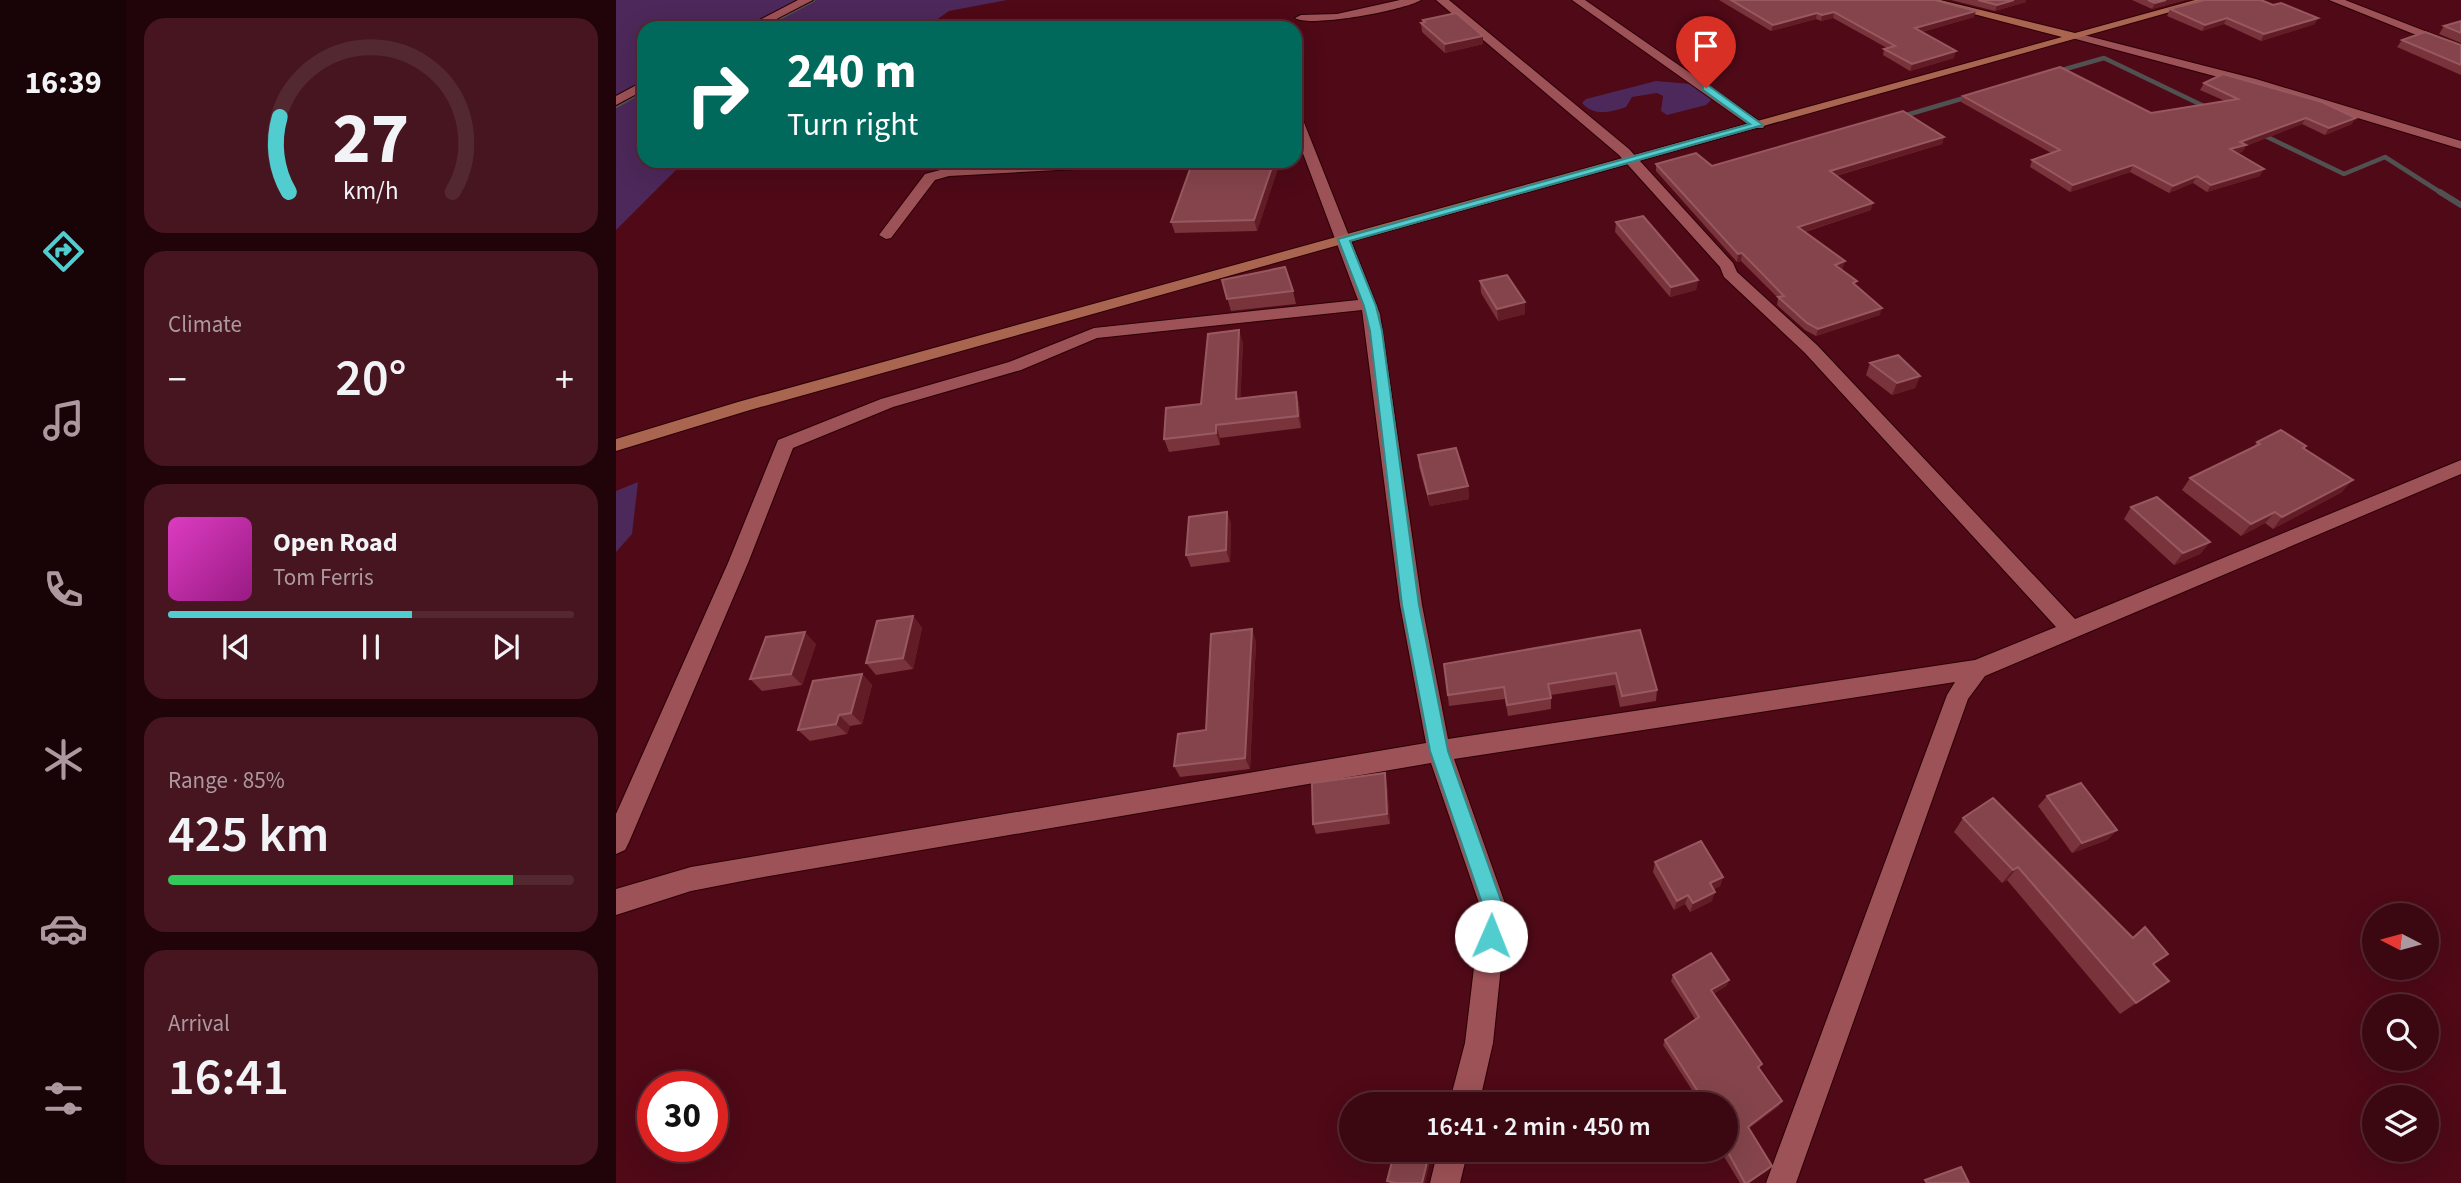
<!DOCTYPE html>
<meta charset="utf-8">
<style>
:root{--surface:#3b0711;--page:#46151f;--text:#f1f3f6;--muted:#ac999f;--line:#542831;--accent:#52cdcf}
body{margin:0;font-family:"Source Sans 3",sans-serif;background:var(--page);color:var(--text);height:100vh;display:flex;flex-direction:column;font-size:26px;white-space:nowrap}
*{box-sizing:border-box;margin:0}
p{font-size:23px;color:var(--muted)}
.icon{flex:none;width:38px;height:38px;fill:none;stroke:currentColor;stroke-width:2;stroke-linecap:round;stroke-linejoin:round}
.map{position:relative;flex:1;overflow:hidden}
.panel{display:flex;flex-direction:column;gap:18px;padding:18px;background:#200409;width:490px}
.panel>*{flex:none}
.banner{position:absolute;left:21px;top:21px;width:665px;height:147px;border-radius:21px;box-shadow:0 7px 28px #0002,0 0 0 2px var(--line);background:#00695c;color:#fff;overflow:hidden}
.needle{width:46px;rotate:276deg}
.buttons{position:absolute;left:1746px;top:903px;display:grid;gap:14px}
.buttons a{display:grid;place-items:center;width:77px;height:77px;border-radius:50%;background:var(--surface);box-shadow:0 7px 28px #0002,0 0 0 2px var(--line);font-size:35px}
.speed{position:absolute;left:21px;top:1071px;display:flex;gap:14px;font-size:35px;font-weight:700;text-align:center}
.speed>*{display:grid;place-content:center;width:91px;height:91px;border-radius:50%;background:var(--surface);box-shadow:0 7px 28px #0002,0 0 0 2px var(--line);line-height:1}
.speed .limit{border:10px solid #d22;background:#fff;color:#111}
.pin{position:absolute;display:grid;place-items:center;width:60px;height:60px;color:#fff;margin:-72px -30px;border-radius:50% 50% 50% 0;rotate:-45deg;box-shadow:0 0 7px #0007}
.pin .icon{rotate:45deg}
.me{position:absolute;width:77px;margin:-38px;rotate:1deg;stroke-linejoin:round;filter:drop-shadow(0 0 5px #0008)}
.turn{display:flex;align-items:center;gap:24px;height:147px;padding:0 35px;font-size:32px}
.turn .icon{width:91px;height:91px;stroke-width:2.5}
.turn b{display:block;font-size:49px;line-height:60px}
.big{font-size:52px;font-weight:600;line-height:1.1}
.panel .widget{flex:1;display:flex;flex-direction:column;justify-content:center;gap:10px;min-width:0;padding:0 24px;border-radius:21px;background:var(--page)}
.panel .dial{align-items:center;gap:0}
.dial svg{height:182px;overflow:visible;fill:none;stroke:var(--line);stroke-width:7;stroke-linecap:round;text-anchor:middle}
.dial text{fill:var(--text);stroke:none}
.song{display:flex;align-items:center;gap:21px}
.cover{width:84px;height:84px;border-radius:10px;background:linear-gradient(135deg,hsl(310 70% 55%),hsl(310 70% 35%))}
.played{height:7px;border-radius:4px;background:linear-gradient(90deg,var(--accent) 60%,var(--line) 60%)}
.keys{display:flex;justify-content:space-around;direction:ltr}
.heat{display:flex;justify-content:space-between;align-items:center;font-size:38px;direction:ltr}
.charge{height:10px;border-radius:5px;background:linear-gradient(90deg,#34c759 85%,var(--line) 0)}
.trip{position:absolute;left:723px;top:1092px;width:399px;height:70px;border-radius:35px;background:var(--surface);box-shadow:0 7px 28px #0002,0 0 0 2px var(--line);font-weight:600;line-height:70px;text-align:center}
main{display:flex;flex:1;min-height:0}
.tab-bar{display:flex;flex-direction:column;width:126px;justify-content:space-around;align-items:center;background:#180307;color:var(--muted)}
.tab-bar .icon{width:49px;height:49px}
.tab-bar .current{color:var(--accent)}
.tab-bar b{font-size:32px;color:var(--text)}
.map>svg:first-child{display:block}
.green{fill:#4d285a}
.lines{fill:none;stroke-linecap:round;stroke-linejoin:round}
.stream-far1{stroke:#515152;stroke-width:4.5}
.stream{stroke:#515152;stroke-width:6}
.street-casing{stroke:#2c0005;stroke-width:2}
.secondary-casing{stroke:#2c0005;stroke-width:2}
.street{fill:#9d5257;fill-rule:evenodd}
.secondary{fill:#a96550;fill-rule:evenodd}
.wall{fill:#78333b}
.shaded-wall{fill:#621c26}
.building{fill:#85444b;stroke:#97595f;stroke-width:2}
.route{fill:#52cdcf;stroke:#358587;stroke-width:2}
</style>
<main>
<nav class="tab-bar">
<b>16:39</b>
<svg class="icon current" aria-label="directions" viewBox="0 0 24 24"><path d="M12 3l9 9-9 9-9-9zM9 14v-3h6M13 9l2 2-2 2"/></svg>
<svg class="icon" aria-label="music" viewBox="0 0 24 24"><path d="M9 18V5l10-2v13"/><circle cx="6" cy="18" r="3"/><circle cx="16" cy="16" r="3"/></svg>
<svg class="icon" aria-label="phone" viewBox="0 0 24 24"><path d="M5 4h4l2 5-3 2q2 4 5 5l2-3 5 2v4C11 20 4 13 5 4z"/></svg>
<svg class="icon" aria-label="climate" viewBox="0 0 24 24"><path d="M12 3v18M4 7l16 10M4 17L20 7"/></svg>
<svg class="icon" aria-label="car" viewBox="0 0 24 24"><path d="M5 17H2v-5l4-1 3-4h7l3 4 3 1v5h-3M9 17h6M6 11h13"/><circle cx="7" cy="17" r="2"/><circle cx="17" cy="17" r="2"/></svg>
<svg class="icon" aria-label="filters" viewBox="0 0 24 24"><path d="M4 7h16M4 17h16"/><circle cx="9" cy="7" r="2"/><circle cx="15" cy="17" r="2"/></svg>
</nav>
<section class="panel">
<div class="widget dial"><svg viewBox="0 0 100 80">
<path d="M14 69A42 42 0 1 1 86 69"/>
<path d="M14 69A42 42 0 0 1 10 36" stroke="#52cdcf"/>
<text x="50" y="56" font-size="32" font-weight="700">27</text>
<text x="50" y="72" font-size="11">km/h</text>
</svg></div>
<div class="widget"><p>Climate</p>
<div class="heat"><a>−</a><b class="big">20°</b><a>+</a></div>
</div>
<div class="widget">
<div class="song"><i class="cover"></i><div><b>Open Road</b><p>Tom Ferris</p></div></div>
<div class="played"></div>
<div class="keys"><svg class="icon" aria-label="previous" viewBox="0 0 24 24"><path d="M18 5L8 12l10 7zM5 5v14"/></svg><svg class="icon" aria-label="pause" viewBox="0 0 24 24"><path d="M8 5v14M16 5v14"/></svg><svg class="icon" aria-label="next" viewBox="0 0 24 24"><path d="M6 5l10 7-10 7zM19 5v14"/></svg></div>
</div>
<div class="widget"><p>Range · 85%</p><b class="big">425 km</b><div class="charge"></div></div>
<div class="widget"><p>Arrival</p><b class="big">16:41</b></div>
</section>
<div class="map">
<svg width="1845" height="1183" viewBox="0 0 1845 1183">
<rect width="100%" height="100%" fill="#4f0917"/>
<!-- green -->
<g class="green">
<path d="M 0,0 L 391,0 L 333,11 L 316,23 L 325,28 L 28,28 L 28,161 L 69,161 L 0,230 Z"/>
<path d="M 1040,81 L 1075,84 L 1096,99 L 1090,105 L 1051,115 L 1045,111 L 1047,96 L 1041,93 L 1016,97 L 1010,107 C 995,112 978,117 966,103 L 970,99 Z"/>
<path d="M 22,482 L 16,534 L 0,552 L 0,491 Z"/>
</g>
<g class="lines">
<!-- stream-far1 -->
<g class="stream-far1">
<path d="M 144,28 L 197,0"/>
<path d="M 1439,72 L 1488,58 L 1594,109"/>
<path d="M 0,106 L 28,90"/>
<path d="M 1287,116 L 1355,96"/>
<path d="M 1643,133 L 1728,174 L 1769,157 L 1827,194"/>
</g>
<!-- stream -->
<path class="stream" d="M 1824,192 L 1845,205"/>
<defs>
<g id="street">
<path d="M 182,0 L 197,0 L 143,28 L 128,28 Z"/>
<path d="M 784,0 L 805,0 C 790,10 693,28 679,18 L 685,15 L 721,14 Z"/>
<path d="M 820,0 L 833,0 L 1013,149 L 1117,263 L 1121,272 L 1201,345 L 1459,619 L 1845,460 L 1845,474 L 1369,676 L 1352,699 L 1180,1183 L 1150,1183 L 1331,695 L 1339,682 L 838,759 L 891,909 L 877,1043 L 863,1104 L 833,1104 L 849,1043 L 865,909 L 815,763 L 142,878 L 75,891 L 0,915 L 0,889 L 75,867 L 810,743 L 784,605 L 746,310 L 481,338 L 405,370 L 277,407 L 177,448 L 132,563 L 13,842 L 9,850 L 0,854 L 0,814 L 112,563 L 162,440 L 265,399 L 393,362 L 478,328 L 742,300 L 679,132 L 679,111 L 685,115 L 764,314 L 806,605 L 832,739 L 1359,660 L 1440,627 L 1189,353 L 1108,277 L 1104,267 L 1003,155 Z"/>
<path d="M 956,0 L 969,0 L 1149,125 L 1147,128 L 1137,128 Z"/>
<path d="M 1713,0 L 1729,0 L 1845,45 L 1845,53 Z"/>
<path d="M 1460,33 L 1640,79 L 1845,141 L 1845,149 L 1632,85 L 1456,38 L 1454,36 Z"/>
<path d="M 28,81 L 28,90 L 0,105 L 0,96 Z"/>
<path d="M 457,161 L 540,161 L 533,165 L 333,176 L 319,180 L 275,238 L 270,239 L 263,235 L 309,174 L 332,168 Z"/>
<path d="M 822,1150 L 852,1150 L 844,1183 L 814,1183 Z"/>
</g>
<path id="secondary" d="M 1304,0 L 1324,0 L 1459,33 L 1579,0 L 1597,0 L 134,410 L 0,451 L 0,439 L 122,402 L 1446,37 Z"/>
</defs>
<!-- street casing -->
<use href="#street" class="street-casing"/>
<!-- secondary casing -->
<use href="#secondary" class="secondary-casing"/>
<!-- street -->
<use href="#street" class="street"/>
<!-- secondary -->
<use href="#secondary" class="secondary"/>
</g>
<!-- wall -->
<g class="wall">
<path d="M 1103,0 L 1319,0 L 1358,17 L 1306,32 L 1338,58 L 1294,71 L 1267,55 L 1268,49 L 1271,48 L 1217,18 L 1205,21 L 1200,19 L 1155,31 Z"/>
<path d="M 1335,0 L 1410,0 L 1410,2 L 1379,11 Z"/>
<path d="M 1516,0 L 1569,0 L 1536,9 Z"/>
<path d="M 1554,9 L 1699,24 L 1645,41 L 1608,24 L 1586,31 L 1551,16 Z"/>
<path d="M 807,20 L 867,44 L 829,53 L 806,32 L 805,23 L 807,23 Z"/>
<path d="M 1845,21 L 1845,43 L 1823,34 L 1828,26 Z"/>
<path d="M 1786,40 L 1845,45 L 1845,75 L 1781,47 Z"/>
<path d="M 1588,83 L 1736,124 L 1709,135 L 1686,124 L 1630,146 L 1626,152 L 1621,153 L 1644,176 L 1591,192 L 1577,183 L 1553,193 L 1514,172 L 1454,192 L 1414,167 L 1416,160 L 1435,153 L 1345,102 L 1347,96 L 1535,113 L 1609,101 L 1584,90 Z"/>
<path d="M 1328,137 L 1326,144 L 1220,176 L 1255,210 L 1189,232 L 1227,268 L 1225,269 L 1240,285 L 1264,315 L 1200,336 L 1189,330 L 1161,305 L 1162,298 L 1125,261 L 1121,262 L 1040,171 L 1040,164 L 1096,166 Z"/>
<path d="M 577,161 L 660,161 L 662,168 L 641,231 L 559,233 L 555,222 Z"/>
<path d="M 1000,222 L 1082,280 L 1080,290 L 1054,297 L 999,232 Z"/>
<path d="M 606,280 L 677,291 L 680,304 L 615,311 Z"/>
<path d="M 864,281 L 909,314 L 882,321 L 865,293 Z"/>
<path d="M 627,343 L 624,399 L 680,392 L 683,404 L 685,428 L 604,438 L 604,445 L 553,452 L 548,439 L 585,404 Z"/>
<path d="M 1254,363 L 1304,376 L 1299,388 L 1276,395 L 1250,375 Z"/>
<path d="M 1641,442 L 1690,446 L 1688,448 L 1726,492 L 1657,529 L 1649,523 L 1625,536 L 1566,490 L 1574,478 L 1637,448 Z"/>
<path d="M 802,455 L 852,486 L 853,499 L 814,506 L 803,467 Z"/>
<path d="M 1515,507 L 1594,542 L 1584,554 L 1558,565 L 1508,519 Z"/>
<path d="M 611,512 L 615,524 L 614,562 L 575,567 L 570,555 Z"/>
<path d="M 297,616 L 306,628 L 297,669 L 260,675 L 250,663 Z"/>
<path d="M 1024,630 L 1041,690 L 1040,701 L 1004,707 L 999,685 L 935,695 L 935,709 L 892,716 L 889,699 L 833,706 L 828,664 Z"/>
<path d="M 640,641 L 634,769 L 564,777 L 558,766 L 590,730 Z"/>
<path d="M 200,644 L 186,685 L 146,691 L 134,679 Z"/>
<path d="M 246,674 L 256,685 L 246,724 L 234,726 L 231,734 L 194,741 L 182,730 Z"/>
<path d="M 771,784 L 774,824 L 700,834 L 697,824 Z"/>
<path d="M 1431,796 L 1501,830 L 1491,840 L 1456,853 L 1422,806 Z"/>
<path d="M 1347,818 L 1537,964 L 1553,981 L 1504,1014 L 1391,880 L 1386,883 L 1338,832 Z"/>
<path d="M 1039,862 L 1107,877 L 1104,886 L 1098,889 L 1096,901 L 1074,912 L 1069,904 L 1058,910 L 1037,872 Z"/>
<path d="M 1057,975 L 1113,980 L 1110,986 L 1097,994 L 1146,1064 L 1143,1068 L 1163,1106 L 1132,1129 L 1156,1166 L 1152,1170 L 1133,1183 L 1124,1183 L 1104,1150 L 1110,1150 L 1110,1104 L 1085,1104 L 1047,1045 L 1049,1040 L 1079,1019 L 1055,981 Z"/>
</g>
<!-- shaded-wall -->
<g class="shaded-wall">
<path d="M 1398,0 L 1410,0 L 1410,2 L 1379,11 L 1381,5 Z"/>
<path d="M 1550,0 L 1569,0 L 1536,9 L 1539,3 Z"/>
<path d="M 1360,11 L 1358,17 L 1298,34 L 1299,28 Z"/>
<path d="M 1218,12 L 1217,18 L 1205,21 L 1206,15 Z"/>
<path d="M 1201,13 L 1200,19 L 1155,31 L 1157,25 Z"/>
<path d="M 1611,18 L 1608,24 L 1586,31 L 1589,25 Z"/>
<path d="M 1702,18 L 1699,24 L 1645,41 L 1648,34 Z"/>
<path d="M 867,36 L 867,44 L 829,53 L 829,44 Z"/>
<path d="M 1340,51 L 1338,58 L 1294,71 L 1296,64 Z"/>
<path d="M 1690,118 L 1686,124 L 1630,146 L 1626,152 L 1610,156 L 1614,149 L 1624,142 Z"/>
<path d="M 1740,118 L 1736,124 L 1709,135 L 1713,128 Z"/>
<path d="M 1328,137 L 1326,144 L 1212,178 L 1214,171 Z"/>
<path d="M 658,161 L 660,161 L 662,168 L 641,231 L 638,220 Z"/>
<path d="M 1517,165 L 1514,172 L 1454,192 L 1457,185 Z"/>
<path d="M 1648,169 L 1644,176 L 1591,192 L 1595,185 Z"/>
<path d="M 1581,176 L 1577,183 L 1553,193 L 1557,186 Z"/>
<path d="M 1257,203 L 1255,210 L 1181,234 L 1182,227 Z"/>
<path d="M 1126,253 L 1125,261 L 1121,262 L 1122,254 Z"/>
<path d="M 1229,261 L 1227,268 L 1217,272 L 1219,265 Z"/>
<path d="M 1082,280 L 1080,290 L 1054,297 L 1055,287 Z"/>
<path d="M 909,302 L 909,314 L 882,321 L 881,309 Z"/>
<path d="M 1266,308 L 1264,315 L 1200,336 L 1202,329 Z"/>
<path d="M 623,330 L 627,343 L 624,411 L 620,399 Z"/>
<path d="M 1304,376 L 1299,388 L 1276,395 L 1281,383 Z"/>
<path d="M 680,392 L 683,404 L 685,428 L 682,416 Z"/>
<path d="M 600,425 L 604,438 L 604,445 L 600,433 Z"/>
<path d="M 1737,480 L 1726,492 L 1657,529 L 1666,517 Z"/>
<path d="M 852,486 L 853,499 L 814,506 L 812,494 Z"/>
<path d="M 611,512 L 615,524 L 614,562 L 610,550 Z"/>
<path d="M 1659,512 L 1649,523 L 1625,536 L 1635,524 Z"/>
<path d="M 1594,542 L 1584,554 L 1558,565 L 1567,553 Z"/>
<path d="M 297,616 L 306,628 L 297,669 L 287,658 Z"/>
<path d="M 636,629 L 640,641 L 634,769 L 629,758 Z"/>
<path d="M 189,632 L 200,644 L 186,685 L 175,674 Z"/>
<path d="M 246,674 L 256,685 L 246,724 L 235,713 Z"/>
<path d="M 223,715 L 234,726 L 231,734 L 220,724 Z"/>
<path d="M 769,773 L 771,784 L 774,824 L 771,814 Z"/>
<path d="M 1501,830 L 1491,840 L 1456,853 L 1466,843 Z"/>
<path d="M 1402,867 L 1391,880 L 1386,883 L 1397,870 Z"/>
<path d="M 1107,877 L 1104,886 L 1091,892 L 1094,883 Z"/>
<path d="M 1099,892 L 1096,901 L 1074,912 L 1077,903 Z"/>
<path d="M 1072,895 L 1069,904 L 1058,910 L 1061,901 Z"/>
<path d="M 1113,980 L 1110,986 L 1093,996 L 1095,990 Z"/>
<path d="M 1166,1101 L 1163,1106 L 1128,1132 L 1132,1127 Z"/>
<path d="M 814,1150 L 817,1150 L 809,1183 L 806,1183 Z"/>
</g>
<!-- building -->
<g class="building">
<path d="M 1115,0 L 1319,0 L 1360,11 L 1299,28 L 1340,51 L 1296,64 L 1268,49 L 1279,46 L 1218,12 L 1206,15 L 1201,13 L 1157,25 Z"/>
<path d="M 1362,0 L 1398,0 L 1381,5 Z"/>
<path d="M 1532,0 L 1550,0 L 1539,3 Z"/>
<path d="M 1588,0 L 1645,0 L 1657,5 L 1665,3 L 1702,18 L 1648,34 L 1611,18 L 1589,25 L 1554,9 Z"/>
<path d="M 840,13 L 867,36 L 829,44 L 805,23 L 809,22 L 807,20 Z"/>
<path d="M 1845,21 L 1845,33 L 1828,26 Z"/>
<path d="M 1809,32 L 1845,45 L 1845,65 L 1786,40 Z"/>
<path d="M 1444,67 L 1535,113 L 1622,99 L 1588,83 L 1607,74 L 1706,102 L 1740,118 L 1713,128 L 1690,118 L 1624,142 L 1630,145 L 1614,149 L 1648,169 L 1595,185 L 1581,176 L 1557,186 L 1517,165 L 1457,185 L 1416,160 L 1444,150 L 1347,96 Z"/>
<path d="M 1287,111 L 1328,137 L 1214,171 L 1257,203 L 1182,227 L 1229,261 L 1219,265 L 1241,281 L 1237,283 L 1266,308 L 1202,329 L 1191,323 L 1162,297 L 1168,296 L 1126,253 L 1122,254 L 1040,164 L 1080,153 L 1096,166 Z"/>
<path d="M 577,161 L 617,161 L 617,162 L 626,161 L 658,161 L 638,220 L 555,222 Z"/>
<path d="M 1027,216 L 1082,280 L 1055,287 L 1000,222 Z"/>
<path d="M 669,267 L 677,291 L 611,299 L 606,280 Z"/>
<path d="M 891,275 L 909,302 L 881,309 L 864,281 Z"/>
<path d="M 623,330 L 620,399 L 680,392 L 682,416 L 600,425 L 600,433 L 548,439 L 550,408 L 585,404 L 592,334 Z"/>
<path d="M 1282,355 L 1304,376 L 1281,383 L 1254,363 Z"/>
<path d="M 1665,430 L 1690,446 L 1687,448 L 1737,480 L 1666,517 L 1659,512 L 1635,524 L 1574,478 L 1644,444 L 1641,442 Z"/>
<path d="M 840,448 L 852,486 L 812,494 L 802,455 Z"/>
<path d="M 1541,497 L 1594,542 L 1567,553 L 1515,507 Z"/>
<path d="M 611,512 L 610,550 L 570,555 L 573,517 Z"/>
<path d="M 297,616 L 287,658 L 250,663 L 261,621 Z"/>
<path d="M 636,629 L 629,758 L 558,766 L 562,734 L 590,730 L 595,634 Z"/>
<path d="M 1024,630 L 1041,690 L 1006,696 L 1000,673 L 932,684 L 935,698 L 891,705 L 888,687 L 832,695 L 828,664 Z"/>
<path d="M 189,632 L 175,674 L 134,679 L 150,637 Z"/>
<path d="M 246,674 L 235,713 L 223,715 L 220,724 L 182,730 L 197,681 Z"/>
<path d="M 769,773 L 771,814 L 697,824 L 696,783 Z"/>
<path d="M 1465,783 L 1501,830 L 1466,843 L 1431,796 Z"/>
<path d="M 1377,798 L 1517,938 L 1529,927 L 1552,954 L 1537,964 L 1553,981 L 1520,1003 L 1402,867 L 1397,870 L 1347,818 Z"/>
<path d="M 1085,841 L 1107,877 L 1094,883 L 1099,892 L 1077,903 L 1072,895 L 1061,901 L 1039,862 Z"/>
<path d="M 1095,953 L 1113,980 L 1095,990 L 1146,1064 L 1142,1067 L 1166,1101 L 1132,1127 L 1156,1166 L 1131,1183 L 1129,1183 L 1110,1149 L 1110,1104 L 1090,1104 L 1049,1040 L 1083,1017 L 1057,975 Z"/>
<path d="M 779,1150 L 814,1150 L 806,1183 L 779,1183 L 771,1181 Z"/>
<path d="M 1345,1167 L 1353,1183 L 1311,1183 L 1309,1180 Z"/>
</g>
<!-- route -->
<path class="route" d="M 1087,86 L 1093,86 L 1147,125 L 734,241 L 760,306 L 766,331 L 803,605 L 832,751 L 888,909 L 882,943 L 875,946 L 867,943 L 864,936 L 868,909 L 814,751 L 786,605 L 754,331 L 748,306 L 722,239 L 1134,124 L 1087,90 Z"/>
</svg>
<div class="buttons">
<a><svg class="needle" viewBox="-14 -14 28 28"><path d="M0-13l5 13h-10z" fill="#e53935"/><path d="M0 13l5-13h-10z" fill="#ac999f"/></svg></a>
<a><svg class="icon" aria-label="search" viewBox="0 0 24 24"><circle cx="10" cy="10" r="6"/><path d="M15 15l6 6"/></svg></a>
<a><svg class="icon" aria-label="layers" viewBox="0 0 24 24"><path d="M12 4l9 5-9 5-9-5zM3 14l9 5 9-5"/></svg></a>
</div>
<div class="speed"><div class="limit">30</div></div>
<div class="pin" style="left:1090px;top:88px;background:#d93025"><svg class="icon" aria-label="arrive" viewBox="0 0 24 24"><path d="M6 21V4h12l-3 4 3 4H6"/></svg></div>
<svg class="me" style="left:875px;top:936px" viewBox="-20 -20 40 40"><circle r="19" fill="#fff"/><path d="M0-13L10 11 0 6-10 11z" fill="#52cdcf"/></svg>
<div class="trip">16:41 · 2 min · 450 m</div>
<div class="banner">
<div class="turn"><svg class="icon" aria-label="right" viewBox="0 0 24 24"><path d="M7 20v-9h11M14 6l5 5-5 5"/></svg><div><b>240 m</b>Turn right</div></div>
</div>
</div>
</main>
